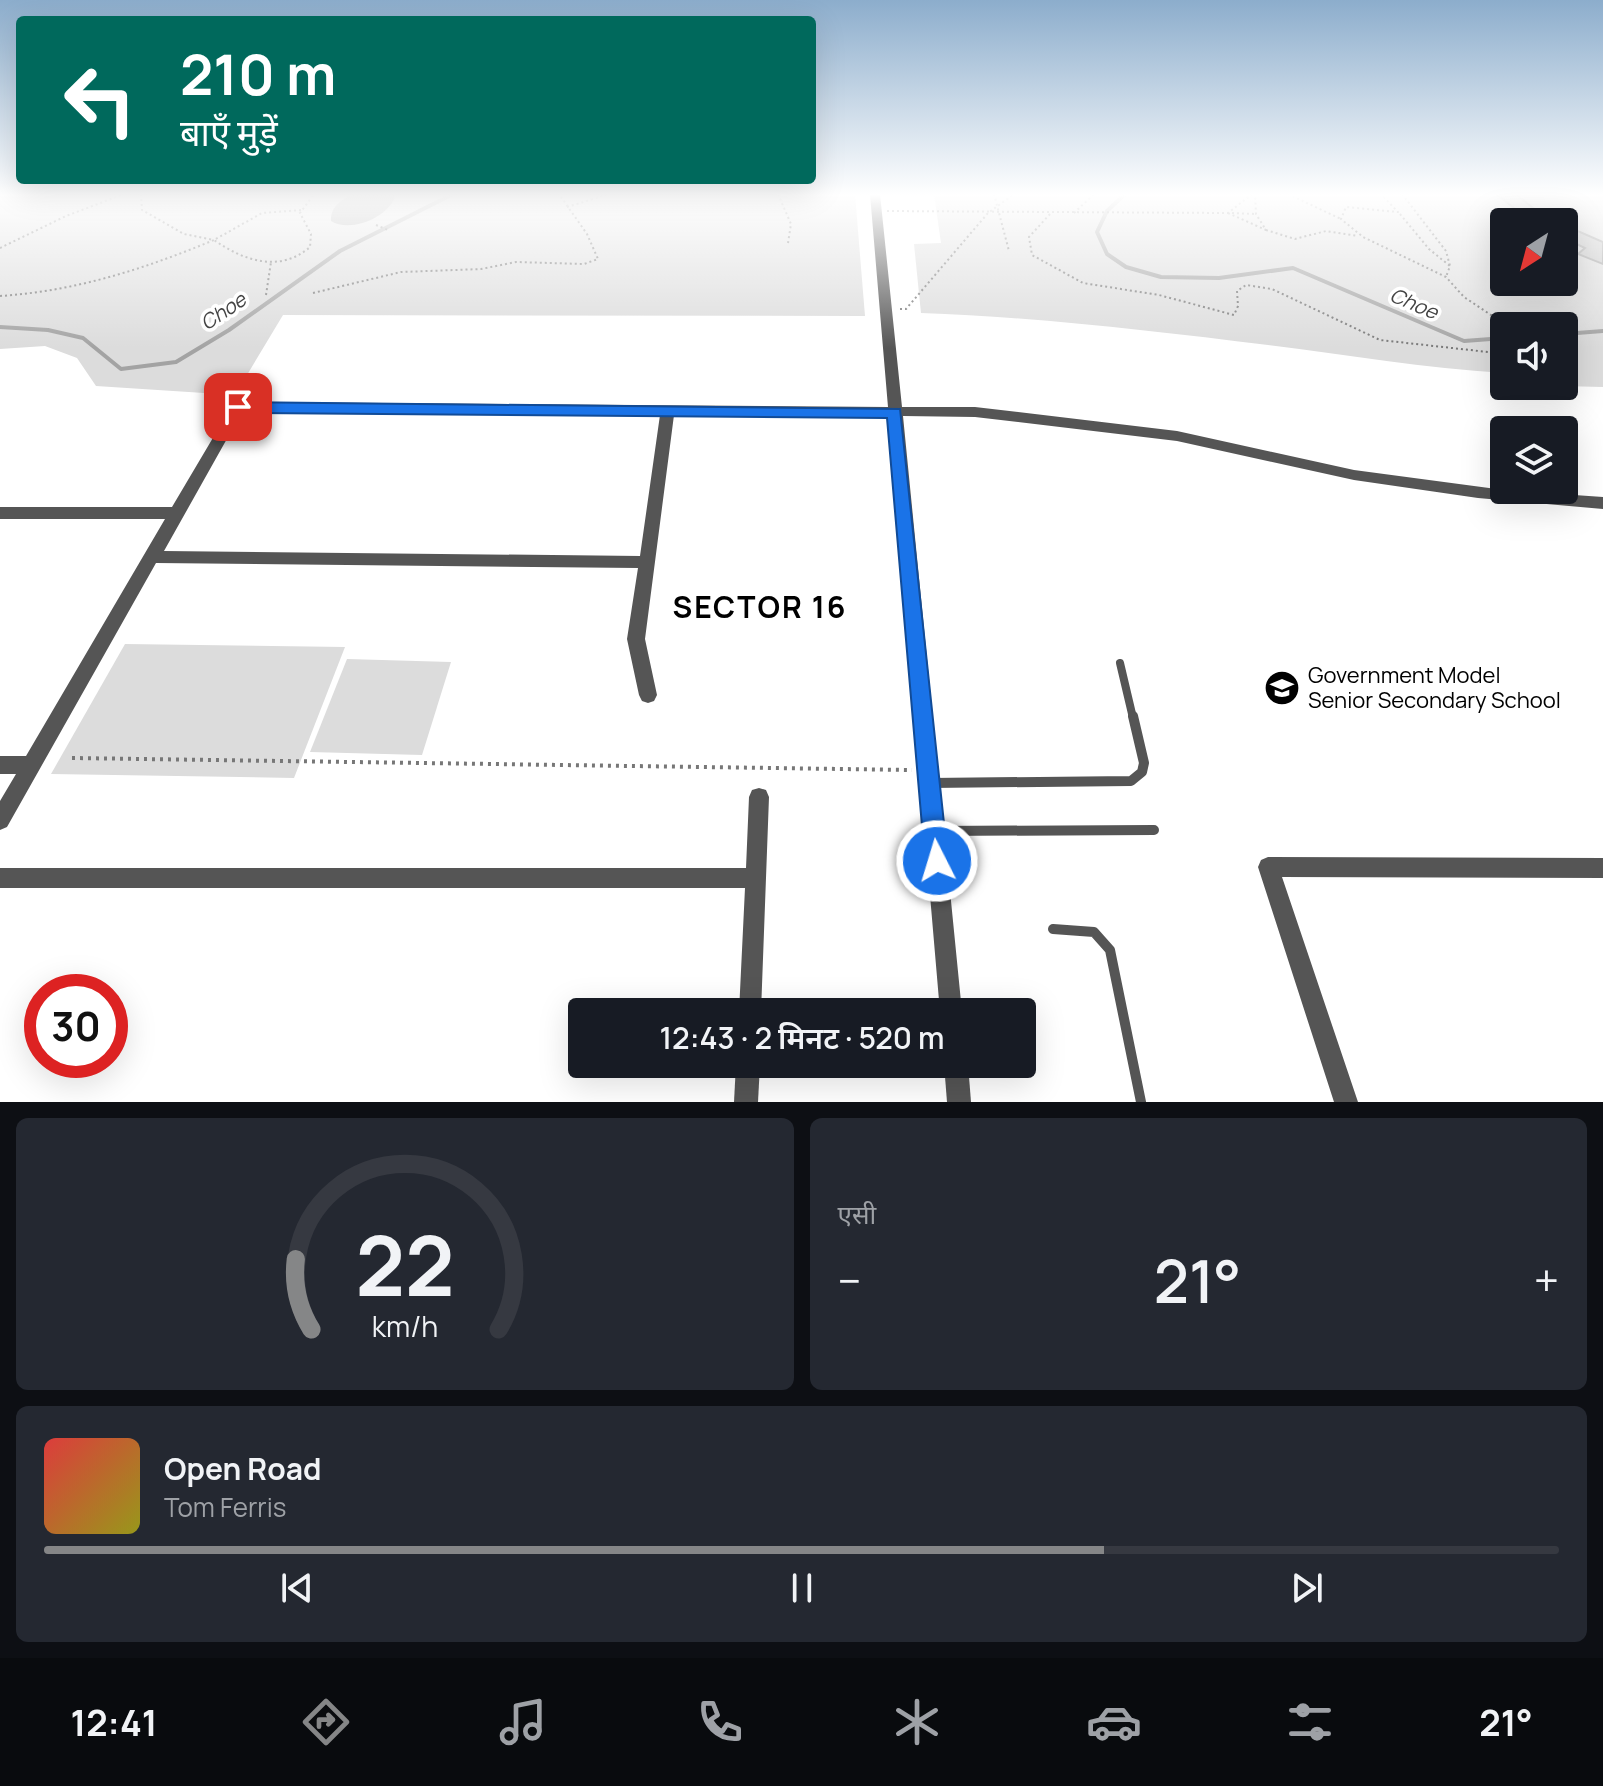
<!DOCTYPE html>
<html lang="hi">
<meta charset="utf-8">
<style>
:root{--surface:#171b24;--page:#242831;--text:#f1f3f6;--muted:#9ea1a6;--line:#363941;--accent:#858687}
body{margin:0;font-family:Manrope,"Noto Sans Devanagari",sans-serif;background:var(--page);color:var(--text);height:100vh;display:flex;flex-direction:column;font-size:30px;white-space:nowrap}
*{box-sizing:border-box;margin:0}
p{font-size:26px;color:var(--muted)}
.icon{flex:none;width:44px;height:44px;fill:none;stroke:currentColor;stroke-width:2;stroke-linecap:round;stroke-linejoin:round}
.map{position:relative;height:1102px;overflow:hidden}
.side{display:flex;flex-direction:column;gap:16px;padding:16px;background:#0d0f14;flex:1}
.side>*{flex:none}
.banner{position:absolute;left:16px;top:16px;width:800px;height:168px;border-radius:8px;box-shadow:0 8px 32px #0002;background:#00695c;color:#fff;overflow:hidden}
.needle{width:52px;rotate:216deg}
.buttons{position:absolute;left:1490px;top:208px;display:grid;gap:16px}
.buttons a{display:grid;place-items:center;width:88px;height:88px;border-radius:8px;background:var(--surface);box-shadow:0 8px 32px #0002;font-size:40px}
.speed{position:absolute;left:24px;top:974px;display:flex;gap:16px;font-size:40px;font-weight:700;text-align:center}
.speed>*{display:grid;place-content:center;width:104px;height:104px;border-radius:50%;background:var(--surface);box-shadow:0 8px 32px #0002;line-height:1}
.speed .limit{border:12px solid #d22;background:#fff;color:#111}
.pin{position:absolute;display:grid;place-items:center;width:68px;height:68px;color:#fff;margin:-34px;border-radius:16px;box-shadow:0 4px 12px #0006}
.me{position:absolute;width:88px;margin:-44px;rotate:355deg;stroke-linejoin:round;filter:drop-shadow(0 0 6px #0008)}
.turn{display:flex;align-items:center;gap:28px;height:168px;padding:0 32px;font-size:36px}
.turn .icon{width:104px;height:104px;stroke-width:2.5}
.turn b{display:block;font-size:56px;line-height:68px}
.big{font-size:60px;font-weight:600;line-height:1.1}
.side .card{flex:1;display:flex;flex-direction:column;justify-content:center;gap:12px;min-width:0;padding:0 28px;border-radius:12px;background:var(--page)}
.side .dial{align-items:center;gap:0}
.dial svg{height:208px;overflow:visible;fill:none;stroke:var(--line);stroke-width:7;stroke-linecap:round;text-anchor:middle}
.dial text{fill:var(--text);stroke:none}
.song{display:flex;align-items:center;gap:24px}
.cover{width:96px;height:96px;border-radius:12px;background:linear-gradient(135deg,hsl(0 70% 55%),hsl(60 70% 35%))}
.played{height:8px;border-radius:4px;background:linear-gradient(90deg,var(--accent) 70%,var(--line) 70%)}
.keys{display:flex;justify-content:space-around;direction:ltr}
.heat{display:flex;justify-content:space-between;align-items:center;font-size:44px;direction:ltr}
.side .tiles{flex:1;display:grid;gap:16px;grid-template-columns:1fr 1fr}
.card:last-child{grid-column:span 2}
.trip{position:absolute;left:568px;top:998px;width:468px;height:80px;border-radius:8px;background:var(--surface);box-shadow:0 8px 32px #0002;font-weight:600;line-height:80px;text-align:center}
.menu{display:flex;height:128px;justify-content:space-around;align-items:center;background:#090b0e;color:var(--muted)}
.menu .icon{width:56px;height:56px}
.menu .selected{color:var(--accent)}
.menu b{font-size:36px;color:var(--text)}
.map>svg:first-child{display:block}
.green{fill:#dcdcdc;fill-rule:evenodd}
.water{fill:#a3a3a3}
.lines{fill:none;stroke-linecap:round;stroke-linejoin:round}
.stream{stroke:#a3a3a3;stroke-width:4}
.building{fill:#c4c4c4;stroke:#999;stroke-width:2}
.path-far1{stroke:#777;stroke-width:2;stroke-dasharray:2 3;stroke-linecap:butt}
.path{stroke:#777;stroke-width:4;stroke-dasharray:3 5;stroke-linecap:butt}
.lane-far1{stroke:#555;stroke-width:8}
.lane{stroke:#555;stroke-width:10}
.street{fill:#555;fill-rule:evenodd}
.route{fill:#1a73e8;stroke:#114b97;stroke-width:2}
.labels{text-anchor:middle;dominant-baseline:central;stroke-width:7;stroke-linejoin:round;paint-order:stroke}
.far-water-label{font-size:20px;font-style:italic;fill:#444;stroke:#fff}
.poi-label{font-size:22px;fill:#000;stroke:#fff;text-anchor:start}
.district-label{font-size:30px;font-weight:bold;letter-spacing:2px;fill:#000;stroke:#fff}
</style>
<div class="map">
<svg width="1603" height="1102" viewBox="0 0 1603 1102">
<rect width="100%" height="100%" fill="#fff"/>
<!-- green -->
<g class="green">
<path d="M 0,194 L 855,194 L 865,316 L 283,315 L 235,395 L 96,386 L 77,358 L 45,346 L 0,349 Z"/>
<path d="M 934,194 L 1603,194 L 1603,387 L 1562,386 L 1564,326 L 1504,326 L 1504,373 C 1424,368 1347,355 1268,345 C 1153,331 1037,317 921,313 L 914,244 L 941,243 ZM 1504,222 L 1564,222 L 1564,282 L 1504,282 Z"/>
<path d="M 125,644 L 345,647 L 294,778 L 51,774 Z"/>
<path d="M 347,659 L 451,662 L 422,755 L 310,752 Z"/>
</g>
<!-- water -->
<path class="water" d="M 353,194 L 394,194 L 395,197 C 387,218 350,233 331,221 C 330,207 341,200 353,194 Z"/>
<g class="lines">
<!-- stream -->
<g class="stream">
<path d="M 1125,194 L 1107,211 L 1097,232 L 1107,254 L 1126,267 L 1161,277 L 1219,278 L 1293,268 L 1464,341 L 1504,338"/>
<path d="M 0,327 L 48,330 L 83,338 L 121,369 L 176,362 L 229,330 L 340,251 L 453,194"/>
<path d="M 1564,334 L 1603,331"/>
</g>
</g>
<!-- building -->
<g class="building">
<path d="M 1496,194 L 1516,194 L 1533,208 L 1560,222 L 1532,222 Z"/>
<path d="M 1564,225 L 1603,242 L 1603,264 L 1578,254 L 1585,248 L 1564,238 Z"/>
</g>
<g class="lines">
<!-- path-far1 -->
<g class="path-far1">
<path d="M 141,194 L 142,210 L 184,234 L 214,240"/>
<path d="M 778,194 L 791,224 L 788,243"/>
<path d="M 994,194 L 1009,251"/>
<path d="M 1288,194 L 1341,219"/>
<path d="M 1402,194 L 1446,251 L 1450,266"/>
<path d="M 567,207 L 609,194"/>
<path d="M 301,210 L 262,213 L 214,240 C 244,261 280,273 310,247 L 311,234 L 300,213 L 314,194"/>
<path d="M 887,211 L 1228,213 L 1252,194"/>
<path d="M 1074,213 L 1094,194"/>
<path d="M 1228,213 L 1266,230 L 1256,214 L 1255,194"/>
<path d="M 1232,213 L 1256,214"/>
<path d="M 1050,214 L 1029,237 L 1032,255 L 1083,283 L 1159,295 L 1234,315 L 1238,306 L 1237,291 L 1246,285 L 1272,289 L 1380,340 L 1497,353 L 1499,336 L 1491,315 L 1464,297 L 1446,277 L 1363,237 L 1341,219 L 1346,207 L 1398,212 L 1381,194"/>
<path d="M 1400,214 L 1429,249 L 1450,266 L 1446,277"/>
<path d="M 376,225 L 388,230"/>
<path d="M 1266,230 L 1295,239 L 1326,231 L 1358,236"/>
<path d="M 0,248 L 66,216 L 124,194"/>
<path d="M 313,293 L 401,272 L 481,269 L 516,262 L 584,264 L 598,259 L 587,234 L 559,194"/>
<path d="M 266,295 L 271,262"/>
<path d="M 0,296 C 76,291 144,269 214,240"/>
<path d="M 900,309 L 906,309 L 988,213 L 1014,194"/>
</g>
<!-- path -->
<path class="path" d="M 72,758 L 912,770"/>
<!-- lane-far1 -->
<path class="lane-far1" d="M 1120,663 L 1133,718"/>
<!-- lane -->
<g class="lane">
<path d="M 930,783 L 1131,781 L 1142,772 L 1144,763 L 1133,716"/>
<path d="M 935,831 L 1154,830"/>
<path d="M 1053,929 L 1094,932 L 1110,950 L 1141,1102"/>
</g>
<!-- street -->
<g class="street">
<path d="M 870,194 L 880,194 L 902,407 L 975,407 L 1177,431 L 1354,470 L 1504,490 L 1603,497 L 1603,509 L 1478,498 L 1354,480 L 1177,441 L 975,417 L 903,416 L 962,1012 L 940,1012 L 889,416 L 674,415 L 645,639 L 657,695 L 654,701 L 648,703 L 642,701 L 639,695 L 627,639 L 638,568 L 156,563 L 7,827 L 0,830 L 0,801 L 16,774 L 0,774 L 0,756 L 26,756 L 165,519 L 0,519 L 0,507 L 172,507 L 233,404 L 238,402 L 888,407 ZM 242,412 L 660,415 L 640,556 L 164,551 Z"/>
<path d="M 759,788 L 766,790 L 769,797 L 761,1012 L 739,1012 L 745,888 L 0,888 L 0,868 L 746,868 L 749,797 L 752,790 Z"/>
<path d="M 1268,857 L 1603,858 L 1603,878 L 1282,877 L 1358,1102 L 1334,1102 L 1258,867 L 1261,860 Z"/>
<path d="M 736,1064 L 760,1064 L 758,1102 L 734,1102 Z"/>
<path d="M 944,1064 L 968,1064 L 971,1102 L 947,1102 Z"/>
</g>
</g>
<!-- sky -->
<linearGradient id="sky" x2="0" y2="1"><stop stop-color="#8cadcc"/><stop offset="0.56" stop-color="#fff"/><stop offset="1" stop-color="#fff" stop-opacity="0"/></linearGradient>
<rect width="1603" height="348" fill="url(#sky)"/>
<!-- route -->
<path class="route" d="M 238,402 L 900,409 L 948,861 L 945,869 L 937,873 L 928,869 L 925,861 L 887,418 L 238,413 L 230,407 Z"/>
<!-- icons -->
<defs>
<symbol id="school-disc" viewBox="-11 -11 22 22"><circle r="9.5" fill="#000" stroke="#fff"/><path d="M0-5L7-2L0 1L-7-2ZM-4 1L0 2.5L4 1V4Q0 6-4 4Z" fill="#fff"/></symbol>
</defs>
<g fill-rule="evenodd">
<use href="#school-disc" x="1262" y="668" width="40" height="40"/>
</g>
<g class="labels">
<!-- far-water labels -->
<g class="far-water-label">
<text transform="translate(1414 303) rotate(23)">Choe</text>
<text transform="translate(223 311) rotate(-34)">Choe</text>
</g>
<!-- poi labels -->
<g class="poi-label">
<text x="1308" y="675">Government Model<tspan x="1308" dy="25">Senior Secondary School</tspan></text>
</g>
<!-- district labels -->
<g class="district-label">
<text x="760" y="606">SECTOR 16</text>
</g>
</g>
</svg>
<div class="buttons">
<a><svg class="needle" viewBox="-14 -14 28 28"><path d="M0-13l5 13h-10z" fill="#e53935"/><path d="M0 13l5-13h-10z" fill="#9ea1a6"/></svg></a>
<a><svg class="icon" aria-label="sound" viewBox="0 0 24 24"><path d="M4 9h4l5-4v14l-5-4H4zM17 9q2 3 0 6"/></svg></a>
<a><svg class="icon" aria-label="layers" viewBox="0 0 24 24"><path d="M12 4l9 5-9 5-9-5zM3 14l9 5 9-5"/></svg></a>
</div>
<div class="speed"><div class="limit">30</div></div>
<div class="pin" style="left:238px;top:407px;background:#d93025"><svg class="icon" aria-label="arrive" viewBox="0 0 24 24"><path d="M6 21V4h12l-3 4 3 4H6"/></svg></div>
<svg class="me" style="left:937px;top:861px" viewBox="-20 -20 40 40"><circle r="17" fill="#1a73e8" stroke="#fff" stroke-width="3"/><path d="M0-11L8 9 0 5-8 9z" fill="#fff"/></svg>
<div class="trip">12:43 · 2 मिनट · 520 m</div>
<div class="banner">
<div class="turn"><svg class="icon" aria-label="left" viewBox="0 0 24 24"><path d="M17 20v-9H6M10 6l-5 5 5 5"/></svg><div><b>210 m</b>बाएँ मुड़ें</div></div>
</div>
</div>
<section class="side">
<div class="tiles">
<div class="card dial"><svg viewBox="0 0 100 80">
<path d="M14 69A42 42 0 1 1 86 69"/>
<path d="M14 69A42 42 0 0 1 8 42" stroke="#858687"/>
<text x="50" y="56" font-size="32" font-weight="700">22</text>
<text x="50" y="72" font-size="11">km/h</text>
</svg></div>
<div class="card"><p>एसी</p>
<div class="heat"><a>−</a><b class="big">21°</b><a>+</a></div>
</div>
<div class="card">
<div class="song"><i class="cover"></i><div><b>Open Road</b><p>Tom Ferris</p></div></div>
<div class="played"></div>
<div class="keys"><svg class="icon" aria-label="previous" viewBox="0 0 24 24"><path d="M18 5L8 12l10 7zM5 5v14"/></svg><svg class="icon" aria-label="pause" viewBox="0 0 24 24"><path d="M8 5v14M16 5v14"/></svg><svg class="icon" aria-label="next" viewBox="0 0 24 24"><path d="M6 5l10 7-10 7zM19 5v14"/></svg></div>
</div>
</div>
</section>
<nav class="menu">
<b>12:41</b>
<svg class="icon selected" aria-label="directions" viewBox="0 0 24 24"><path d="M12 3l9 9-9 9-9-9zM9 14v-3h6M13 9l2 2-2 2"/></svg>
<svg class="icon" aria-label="music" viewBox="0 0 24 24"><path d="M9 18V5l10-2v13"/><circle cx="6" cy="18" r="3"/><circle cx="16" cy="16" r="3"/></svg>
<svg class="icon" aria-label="phone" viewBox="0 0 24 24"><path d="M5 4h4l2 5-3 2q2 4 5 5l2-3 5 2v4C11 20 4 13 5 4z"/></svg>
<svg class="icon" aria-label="climate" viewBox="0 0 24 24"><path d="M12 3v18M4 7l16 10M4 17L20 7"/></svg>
<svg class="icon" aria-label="car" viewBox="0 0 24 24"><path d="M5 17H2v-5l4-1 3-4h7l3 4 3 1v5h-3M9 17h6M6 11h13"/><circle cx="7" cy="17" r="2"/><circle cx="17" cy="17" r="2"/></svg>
<svg class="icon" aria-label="filters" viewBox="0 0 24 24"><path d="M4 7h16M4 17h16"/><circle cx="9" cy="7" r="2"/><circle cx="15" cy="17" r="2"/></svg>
<b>21°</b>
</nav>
